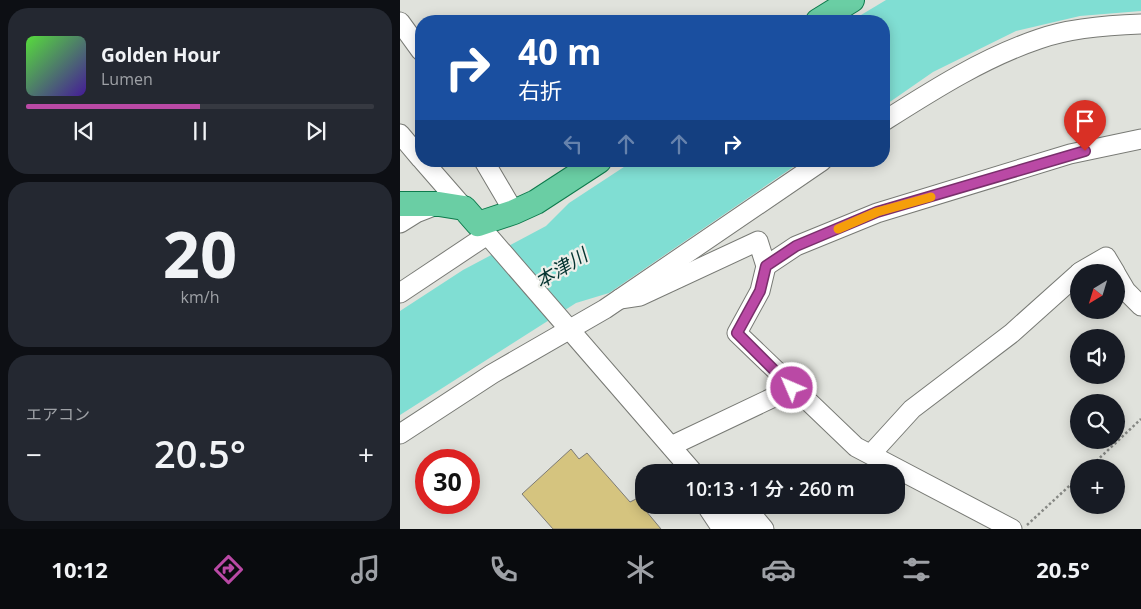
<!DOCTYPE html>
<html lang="ja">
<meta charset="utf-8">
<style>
:root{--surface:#171b24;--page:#242831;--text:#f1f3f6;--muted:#9ea1a6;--line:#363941;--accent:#ba49a5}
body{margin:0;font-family:"Open Sans","Noto Sans JP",sans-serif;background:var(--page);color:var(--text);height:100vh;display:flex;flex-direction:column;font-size:19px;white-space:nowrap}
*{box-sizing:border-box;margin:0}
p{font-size:16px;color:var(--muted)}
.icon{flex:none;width:28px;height:28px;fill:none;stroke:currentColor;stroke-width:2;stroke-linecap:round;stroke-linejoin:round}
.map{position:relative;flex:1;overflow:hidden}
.panel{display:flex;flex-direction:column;gap:8px;padding:8px;background:#0d0f14;width:400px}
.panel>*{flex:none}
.hud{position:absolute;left:15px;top:15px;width:475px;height:152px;border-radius:20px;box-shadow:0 2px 12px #0003;background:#1a4fa0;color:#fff;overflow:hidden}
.needle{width:32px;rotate:218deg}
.controls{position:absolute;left:670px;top:264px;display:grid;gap:10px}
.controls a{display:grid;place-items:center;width:55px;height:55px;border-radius:50%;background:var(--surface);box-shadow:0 2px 12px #0003;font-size:25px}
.speed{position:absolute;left:15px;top:449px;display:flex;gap:10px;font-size:25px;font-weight:700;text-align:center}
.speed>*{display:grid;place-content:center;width:65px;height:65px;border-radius:50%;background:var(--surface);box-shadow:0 2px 12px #0003;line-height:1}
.speed .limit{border:8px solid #d22;background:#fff;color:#111}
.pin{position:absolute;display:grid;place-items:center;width:42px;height:42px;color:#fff;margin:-51px -21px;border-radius:50% 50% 50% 0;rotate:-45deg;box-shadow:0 0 5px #0007}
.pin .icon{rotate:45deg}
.me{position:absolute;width:55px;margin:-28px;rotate:315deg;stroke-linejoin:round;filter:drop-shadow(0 0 4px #0008)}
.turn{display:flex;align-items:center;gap:18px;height:105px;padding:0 20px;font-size:22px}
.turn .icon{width:65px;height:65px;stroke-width:2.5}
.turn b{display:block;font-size:35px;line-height:42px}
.lanes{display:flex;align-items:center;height:48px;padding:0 20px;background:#0003;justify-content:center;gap:25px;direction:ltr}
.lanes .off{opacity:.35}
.big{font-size:38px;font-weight:600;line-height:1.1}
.panel .tile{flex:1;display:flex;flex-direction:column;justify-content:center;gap:8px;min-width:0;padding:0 18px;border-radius:20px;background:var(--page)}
.panel .dial{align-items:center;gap:0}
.dial b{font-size:65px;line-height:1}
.song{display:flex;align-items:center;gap:15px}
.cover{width:60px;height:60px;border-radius:8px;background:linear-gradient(135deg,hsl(110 70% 55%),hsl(260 70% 35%))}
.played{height:5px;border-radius:2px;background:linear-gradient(90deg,var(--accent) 50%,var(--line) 50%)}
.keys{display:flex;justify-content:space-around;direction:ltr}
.heat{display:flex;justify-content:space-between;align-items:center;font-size:28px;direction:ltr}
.trip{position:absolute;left:235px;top:464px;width:270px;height:50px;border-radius:20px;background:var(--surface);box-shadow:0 2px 12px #0003;font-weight:600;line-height:50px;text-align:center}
.tabs{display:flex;height:80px;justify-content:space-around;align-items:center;background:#090b0e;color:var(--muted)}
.tabs .icon{width:35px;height:35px}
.tabs .on{color:var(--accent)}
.tabs b{font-size:22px;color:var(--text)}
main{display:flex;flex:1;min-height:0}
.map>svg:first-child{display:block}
.water{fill:#80ded3}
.building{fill:#d5c47f;stroke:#7d7b76}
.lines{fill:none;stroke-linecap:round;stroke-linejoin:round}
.minor-casing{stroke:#787a75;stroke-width:21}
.major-casing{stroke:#0d7a4c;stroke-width:26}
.path{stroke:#868884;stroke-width:2.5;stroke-dasharray:2.5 2.5;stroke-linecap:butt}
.minor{stroke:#fff;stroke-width:19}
.major{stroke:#6acea4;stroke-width:24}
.route-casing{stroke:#792f6b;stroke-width:12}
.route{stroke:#ba49a5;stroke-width:9}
.slow{stroke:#f59e0b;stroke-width:9}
.labels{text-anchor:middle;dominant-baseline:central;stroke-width:4.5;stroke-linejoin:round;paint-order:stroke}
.water-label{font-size:19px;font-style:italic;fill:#053431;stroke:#edefea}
</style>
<main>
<section class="panel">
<div class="tile">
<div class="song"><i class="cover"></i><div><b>Golden Hour</b><p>Lumen</p></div></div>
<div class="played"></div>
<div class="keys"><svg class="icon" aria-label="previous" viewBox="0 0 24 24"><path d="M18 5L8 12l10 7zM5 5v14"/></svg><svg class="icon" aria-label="pause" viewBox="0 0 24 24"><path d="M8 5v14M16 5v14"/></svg><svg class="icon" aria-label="next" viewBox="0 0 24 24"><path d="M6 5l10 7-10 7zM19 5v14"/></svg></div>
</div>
<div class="tile dial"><b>20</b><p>km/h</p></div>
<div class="tile"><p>エアコン</p>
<div class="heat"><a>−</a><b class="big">20.5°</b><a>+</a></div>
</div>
</section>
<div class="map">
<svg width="741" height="529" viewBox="0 0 741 529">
<rect width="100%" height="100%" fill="#e0e2dc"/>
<!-- water -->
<g class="water">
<path d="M 486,0 L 741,0 L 741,11 L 680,16 L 616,31 L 533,72 L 484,106 L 484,21 L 451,21 Z"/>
<path d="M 233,161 L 402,161 L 209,293 L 176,303 L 0,415 L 0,311 L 63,270 L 146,226 L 169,203 Z"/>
</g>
<!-- building -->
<path class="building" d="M 171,449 L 179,459 L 187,453 L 230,502 L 236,499 L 261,529 L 153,529 L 122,494 Z"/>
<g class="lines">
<defs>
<g id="minor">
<path d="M 0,22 L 21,51"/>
<path d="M 484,121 C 533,90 583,58 639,39 C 670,28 708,25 741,24"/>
<path d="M 0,134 L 21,159"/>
<path d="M 23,161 L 64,208"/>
<path d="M 84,161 L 114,212"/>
<path d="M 0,223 L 16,213 L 34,206"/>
<path d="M 78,224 L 293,472"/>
<path d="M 366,266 L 396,246 L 477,213 L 670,154 L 741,139"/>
<path d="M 680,272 L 706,257 L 715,272"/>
<path d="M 716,274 L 726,291 L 741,306"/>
<path d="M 0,293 L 87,235"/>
<path d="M 220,299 L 240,296 L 358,241 L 366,266 L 360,291 L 337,333 L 456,447 L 612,529"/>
<path d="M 0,434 L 92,374 L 205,309 L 422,161"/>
<path d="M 271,446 L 393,388"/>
<path d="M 471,454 L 512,409 L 612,333 L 679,273"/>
<path d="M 306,505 L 322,529"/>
<path d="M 322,505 L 344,529"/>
<path d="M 344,505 L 364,529"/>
</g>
<g id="major">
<path d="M 418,21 L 452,0"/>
<path d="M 0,204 L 39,204 L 64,208 L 78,224 L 114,212 L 136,202 L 199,161"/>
</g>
</defs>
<!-- minor casing -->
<use href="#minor" class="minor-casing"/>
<!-- major casing -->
<use href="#major" class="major-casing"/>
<!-- path -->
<g class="path">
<path d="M 689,468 L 741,419"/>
<path d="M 627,525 L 679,477"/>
</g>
<!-- minor -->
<use href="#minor" class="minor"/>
<!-- major -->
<use href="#major" class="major"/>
</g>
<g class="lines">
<defs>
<path id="route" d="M 392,388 L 337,333 L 360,291 L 366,266 L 396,246 L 477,212 L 685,151"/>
</defs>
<!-- route casing -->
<use href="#route" class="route-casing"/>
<!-- route -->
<use href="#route" class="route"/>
<!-- slow -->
<path class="slow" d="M 438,229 L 477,212 L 531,197"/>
</g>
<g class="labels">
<!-- water labels -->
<g class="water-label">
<text transform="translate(161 268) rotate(-31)">本津川</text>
</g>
</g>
</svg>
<div class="controls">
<a><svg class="needle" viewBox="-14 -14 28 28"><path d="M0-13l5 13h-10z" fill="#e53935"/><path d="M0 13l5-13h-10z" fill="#9ea1a6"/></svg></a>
<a><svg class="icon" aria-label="sound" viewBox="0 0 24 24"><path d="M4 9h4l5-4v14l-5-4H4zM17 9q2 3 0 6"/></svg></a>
<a><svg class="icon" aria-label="search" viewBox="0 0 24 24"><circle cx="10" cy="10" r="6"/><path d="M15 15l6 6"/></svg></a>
<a>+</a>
</div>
<div class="speed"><div class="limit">30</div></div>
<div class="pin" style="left:685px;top:151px;background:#d93025"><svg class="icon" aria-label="arrive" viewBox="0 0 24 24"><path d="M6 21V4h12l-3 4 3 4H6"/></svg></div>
<svg class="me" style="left:392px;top:388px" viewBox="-20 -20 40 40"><circle r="17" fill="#ba49a5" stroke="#fff" stroke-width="3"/><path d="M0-11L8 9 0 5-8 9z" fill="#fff"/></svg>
<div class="trip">10:13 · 1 分 · 260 m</div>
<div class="hud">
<div class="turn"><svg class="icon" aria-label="right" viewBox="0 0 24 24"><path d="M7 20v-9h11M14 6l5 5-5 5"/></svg><div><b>40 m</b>右折</div></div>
<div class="lanes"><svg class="icon off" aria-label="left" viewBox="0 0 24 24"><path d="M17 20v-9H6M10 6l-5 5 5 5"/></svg><svg class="icon off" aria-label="ahead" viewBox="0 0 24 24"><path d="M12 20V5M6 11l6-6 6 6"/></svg><svg class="icon off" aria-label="ahead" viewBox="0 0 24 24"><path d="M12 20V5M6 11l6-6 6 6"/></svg><svg class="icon" aria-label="right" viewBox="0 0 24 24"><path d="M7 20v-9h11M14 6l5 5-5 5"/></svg></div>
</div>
</div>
</main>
<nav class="tabs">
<b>10:12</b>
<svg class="icon on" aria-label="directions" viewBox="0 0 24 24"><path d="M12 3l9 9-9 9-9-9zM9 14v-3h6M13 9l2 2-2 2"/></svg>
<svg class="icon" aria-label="music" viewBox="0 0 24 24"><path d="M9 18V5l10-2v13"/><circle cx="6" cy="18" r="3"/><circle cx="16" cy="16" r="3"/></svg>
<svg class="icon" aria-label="phone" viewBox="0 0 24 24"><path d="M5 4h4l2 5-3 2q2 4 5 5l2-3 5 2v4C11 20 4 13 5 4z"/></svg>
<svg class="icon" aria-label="climate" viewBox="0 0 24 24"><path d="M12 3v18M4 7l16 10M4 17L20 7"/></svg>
<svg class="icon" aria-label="car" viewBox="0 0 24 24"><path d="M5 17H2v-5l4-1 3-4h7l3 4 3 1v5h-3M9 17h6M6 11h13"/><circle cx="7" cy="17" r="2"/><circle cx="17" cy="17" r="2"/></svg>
<svg class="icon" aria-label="filters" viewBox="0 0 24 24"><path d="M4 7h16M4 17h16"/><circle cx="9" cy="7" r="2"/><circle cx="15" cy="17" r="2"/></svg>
<b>20.5°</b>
</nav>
